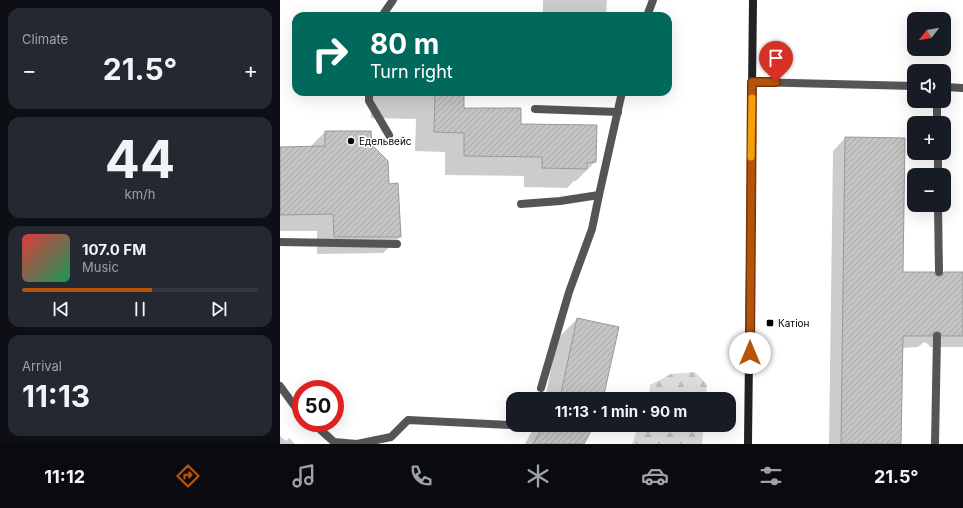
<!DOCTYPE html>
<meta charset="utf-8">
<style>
:root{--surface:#171b24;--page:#242831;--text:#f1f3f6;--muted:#9ea1a6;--line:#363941;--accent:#b45309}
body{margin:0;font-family:Inter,sans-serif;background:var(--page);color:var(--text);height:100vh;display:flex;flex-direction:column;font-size:15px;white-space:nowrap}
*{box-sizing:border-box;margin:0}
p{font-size:13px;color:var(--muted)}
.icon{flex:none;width:22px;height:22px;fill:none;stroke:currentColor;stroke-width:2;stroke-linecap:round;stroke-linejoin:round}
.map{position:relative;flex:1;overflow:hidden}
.drawer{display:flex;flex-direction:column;gap:8px;padding:8px;background:#0d0f14;width:280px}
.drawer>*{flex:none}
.top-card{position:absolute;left:12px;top:12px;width:380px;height:84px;border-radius:12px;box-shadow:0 4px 16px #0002;background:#00695c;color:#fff;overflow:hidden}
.needle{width:26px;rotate:239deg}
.controls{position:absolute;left:627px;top:12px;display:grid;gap:8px}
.controls a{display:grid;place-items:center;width:44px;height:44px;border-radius:8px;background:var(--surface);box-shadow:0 4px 16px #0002;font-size:20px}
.speed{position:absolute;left:12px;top:380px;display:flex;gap:8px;font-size:20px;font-weight:700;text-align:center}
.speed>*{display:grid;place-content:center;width:52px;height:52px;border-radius:50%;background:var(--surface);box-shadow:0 4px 16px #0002;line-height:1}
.speed .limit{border:6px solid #d22;background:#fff;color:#111}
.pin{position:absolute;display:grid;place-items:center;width:34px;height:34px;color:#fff;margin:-41px -17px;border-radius:50% 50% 50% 0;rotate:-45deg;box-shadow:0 0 4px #0007}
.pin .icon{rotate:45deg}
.me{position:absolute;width:44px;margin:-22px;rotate:0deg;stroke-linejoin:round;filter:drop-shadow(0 0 3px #0008)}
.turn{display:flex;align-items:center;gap:14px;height:84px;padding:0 12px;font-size:18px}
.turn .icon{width:52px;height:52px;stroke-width:2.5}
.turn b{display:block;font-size:28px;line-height:34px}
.big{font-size:30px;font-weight:700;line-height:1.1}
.drawer .tile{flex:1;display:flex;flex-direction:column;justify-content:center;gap:6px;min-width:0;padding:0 14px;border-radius:12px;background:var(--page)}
.drawer .dial{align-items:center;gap:0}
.dial b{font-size:52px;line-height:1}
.song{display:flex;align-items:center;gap:12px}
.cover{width:48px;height:48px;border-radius:6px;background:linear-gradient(135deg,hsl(0 70% 55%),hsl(150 70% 35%))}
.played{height:4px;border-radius:2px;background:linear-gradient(90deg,var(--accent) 55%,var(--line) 55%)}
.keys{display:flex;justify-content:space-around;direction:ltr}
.heat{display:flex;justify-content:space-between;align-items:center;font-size:22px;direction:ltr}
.trip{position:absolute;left:226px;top:392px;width:230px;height:40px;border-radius:12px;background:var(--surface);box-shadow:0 4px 16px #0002;font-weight:700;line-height:40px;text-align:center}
.tab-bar{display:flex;height:64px;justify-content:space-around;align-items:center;background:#090b0e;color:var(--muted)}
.tab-bar .icon{width:28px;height:28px}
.tab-bar .active{color:var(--accent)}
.tab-bar b{font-size:18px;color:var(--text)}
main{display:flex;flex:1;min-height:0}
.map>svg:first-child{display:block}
.forest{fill:url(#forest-firs)}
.shadow{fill:#0003}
.building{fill:url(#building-hatch);stroke:#999}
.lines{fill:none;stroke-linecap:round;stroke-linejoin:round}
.service{stroke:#555;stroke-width:8}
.secondary{stroke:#222;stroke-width:8}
.route-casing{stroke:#753606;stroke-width:10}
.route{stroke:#b45309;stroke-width:7}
.slow{stroke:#f59e0b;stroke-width:7}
.poi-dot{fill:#000;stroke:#fff;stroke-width:1.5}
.labels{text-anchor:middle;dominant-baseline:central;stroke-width:3;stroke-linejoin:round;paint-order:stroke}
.poi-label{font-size:10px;fill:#000;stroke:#fff;text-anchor:start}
</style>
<main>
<section class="drawer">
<div class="tile"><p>Climate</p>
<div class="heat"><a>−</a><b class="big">21.5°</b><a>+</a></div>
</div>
<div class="tile dial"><b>44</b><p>km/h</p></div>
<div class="tile">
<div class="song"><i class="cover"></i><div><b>107.0 FM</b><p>Music</p></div></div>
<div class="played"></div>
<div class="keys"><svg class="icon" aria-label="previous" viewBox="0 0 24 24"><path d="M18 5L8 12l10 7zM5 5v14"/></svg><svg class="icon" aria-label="pause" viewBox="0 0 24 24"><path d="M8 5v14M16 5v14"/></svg><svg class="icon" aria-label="next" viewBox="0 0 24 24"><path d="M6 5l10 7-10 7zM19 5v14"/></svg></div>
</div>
<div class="tile"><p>Arrival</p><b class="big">11:13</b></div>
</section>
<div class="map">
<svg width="683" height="444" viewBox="0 0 683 444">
<defs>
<pattern id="forest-firs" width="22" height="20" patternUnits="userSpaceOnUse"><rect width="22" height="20" fill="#dcdcdc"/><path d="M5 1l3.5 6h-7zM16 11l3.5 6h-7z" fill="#bbb"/></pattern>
<pattern id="building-hatch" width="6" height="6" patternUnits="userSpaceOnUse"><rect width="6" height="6" fill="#c4c4c4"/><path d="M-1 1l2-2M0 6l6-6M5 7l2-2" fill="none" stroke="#a7a7a7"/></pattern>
</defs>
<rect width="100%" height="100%" fill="#fff"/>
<!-- forest -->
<g class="forest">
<path d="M 415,372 L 427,384 L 426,399 L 369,399 L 370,385 L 391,374 Z"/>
<path d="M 359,425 L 424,425 L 422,444 L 352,444 Z"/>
</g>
<!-- shadow -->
<g class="shadow">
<path d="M 263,0 L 327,0 L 326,16 L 263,16 Z"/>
<path d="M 91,92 L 183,92 L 183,109 L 240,125 L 315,162 L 296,181 L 294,181 L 287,188 L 244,187 L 244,176 L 165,175 L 165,152 L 135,151 L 136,119 L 91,118 Z"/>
<path d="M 45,132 L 91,146 L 108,185 L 120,237 L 103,253 L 37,254 L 37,231 L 0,231 L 0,148 L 29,148 Z"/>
<path d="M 565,138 L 624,139 L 622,273 L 654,276 L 659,278 L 665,273 L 683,273 L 683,347 L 650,347 L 648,344 L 644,342 L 638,347 L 621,348 L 620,444 L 549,444 L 553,151 Z"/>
<path d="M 297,319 L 322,399 L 265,399 L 277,339 Z"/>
<path d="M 255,425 L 312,425 L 302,444 L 245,444 Z"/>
<path d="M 0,436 L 6,441 L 9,438 L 15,444 L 0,444 Z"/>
</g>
<!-- building -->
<g class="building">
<path d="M 155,92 L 184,92 L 184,108 L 241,108 L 241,124 L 317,125 L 316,162 L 307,163 L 307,169 L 262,168 L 262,157 L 184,156 L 184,133 L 154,132 Z"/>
<path d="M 45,131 L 91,131 L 92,145 L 108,161 L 109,184 L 118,183 L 121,237 L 54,237 L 53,214 L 0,215 L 0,147 L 45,146 Z"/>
<path d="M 565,137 L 625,138 L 623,272 L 654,272 L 655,275 L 659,277 L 662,276 L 664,272 L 683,272 L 683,336 L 662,336 L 660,332 L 657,331 L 653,333 L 652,336 L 623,336 L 621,444 L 561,444 Z"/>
<path d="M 297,318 L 339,327 L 323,399 L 278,399 L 281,393 Z"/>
<path d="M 264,425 L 314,425 L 304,444 L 253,444 Z"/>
</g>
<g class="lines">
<!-- service -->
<g class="service">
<path d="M 102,16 L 113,0"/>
<path d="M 367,16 L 373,0"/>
<path d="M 472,82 L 634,86"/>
<path d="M 664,87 L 683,88"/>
<path d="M 89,92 L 89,101 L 109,135"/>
<path d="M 657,101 L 657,123"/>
<path d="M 255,109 L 338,112"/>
<path d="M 658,153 L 658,175"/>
<path d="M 319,195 L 342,92"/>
<path d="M 241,204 L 280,201 L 319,195 L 312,229 L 289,292 L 261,388"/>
<path d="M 658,205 L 659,272"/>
<path d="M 0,242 L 117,244"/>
<path d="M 0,386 L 16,408 L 21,413"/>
<path d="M 33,423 L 54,442 L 77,444 L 111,437 L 128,420 L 232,425"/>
<path d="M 655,444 L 657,336"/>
</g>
<!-- secondary -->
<path class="secondary" d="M 468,444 L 473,0"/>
</g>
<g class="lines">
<defs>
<path id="route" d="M 470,353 L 472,82 L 496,82"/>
</defs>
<!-- route casing -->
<use href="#route" class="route-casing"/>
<!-- route -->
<use href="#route" class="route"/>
<!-- slow -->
<path class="slow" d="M 471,157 L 472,98"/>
</g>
<!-- markers -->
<g class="poi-dot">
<circle cx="71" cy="141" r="4"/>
<rect x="486" y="319" width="8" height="8" rx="2"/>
</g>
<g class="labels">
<!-- poi labels -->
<g class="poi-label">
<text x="79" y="141">Едельвейс</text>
<text x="498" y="323">Катіон</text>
</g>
</g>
</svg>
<div class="controls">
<a><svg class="needle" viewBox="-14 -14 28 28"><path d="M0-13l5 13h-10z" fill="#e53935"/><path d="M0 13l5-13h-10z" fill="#9ea1a6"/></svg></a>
<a><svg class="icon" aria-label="sound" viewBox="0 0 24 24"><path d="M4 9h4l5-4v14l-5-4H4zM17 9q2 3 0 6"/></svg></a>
<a>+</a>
<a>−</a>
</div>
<div class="speed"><div class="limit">50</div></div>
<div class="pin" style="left:496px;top:82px;background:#d93025"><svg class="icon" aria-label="arrive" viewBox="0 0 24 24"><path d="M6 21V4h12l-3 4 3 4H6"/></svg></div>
<svg class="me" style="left:470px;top:353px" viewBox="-20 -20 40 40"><circle r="19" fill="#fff"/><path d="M0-13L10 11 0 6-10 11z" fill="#b45309"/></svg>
<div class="trip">11:13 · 1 min · 90 m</div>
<div class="top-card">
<div class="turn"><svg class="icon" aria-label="right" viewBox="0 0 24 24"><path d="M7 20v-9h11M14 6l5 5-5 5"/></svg><div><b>80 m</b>Turn right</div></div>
</div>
</div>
</main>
<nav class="tab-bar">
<b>11:12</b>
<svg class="icon active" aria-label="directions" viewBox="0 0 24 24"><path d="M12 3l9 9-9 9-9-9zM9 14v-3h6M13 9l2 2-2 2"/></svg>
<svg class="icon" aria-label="music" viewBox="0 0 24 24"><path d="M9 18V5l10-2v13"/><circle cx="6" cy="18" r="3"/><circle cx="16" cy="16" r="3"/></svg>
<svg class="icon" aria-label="phone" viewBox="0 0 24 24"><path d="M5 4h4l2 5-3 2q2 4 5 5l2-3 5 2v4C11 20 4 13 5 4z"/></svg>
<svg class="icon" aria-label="climate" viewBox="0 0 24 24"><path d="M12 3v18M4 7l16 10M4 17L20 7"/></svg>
<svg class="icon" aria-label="car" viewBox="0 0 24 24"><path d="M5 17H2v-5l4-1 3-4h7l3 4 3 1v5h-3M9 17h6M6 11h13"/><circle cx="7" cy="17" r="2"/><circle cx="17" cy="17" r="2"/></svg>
<svg class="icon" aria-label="filters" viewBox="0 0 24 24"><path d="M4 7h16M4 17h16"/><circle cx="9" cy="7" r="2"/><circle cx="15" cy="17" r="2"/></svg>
<b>21.5°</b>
</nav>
